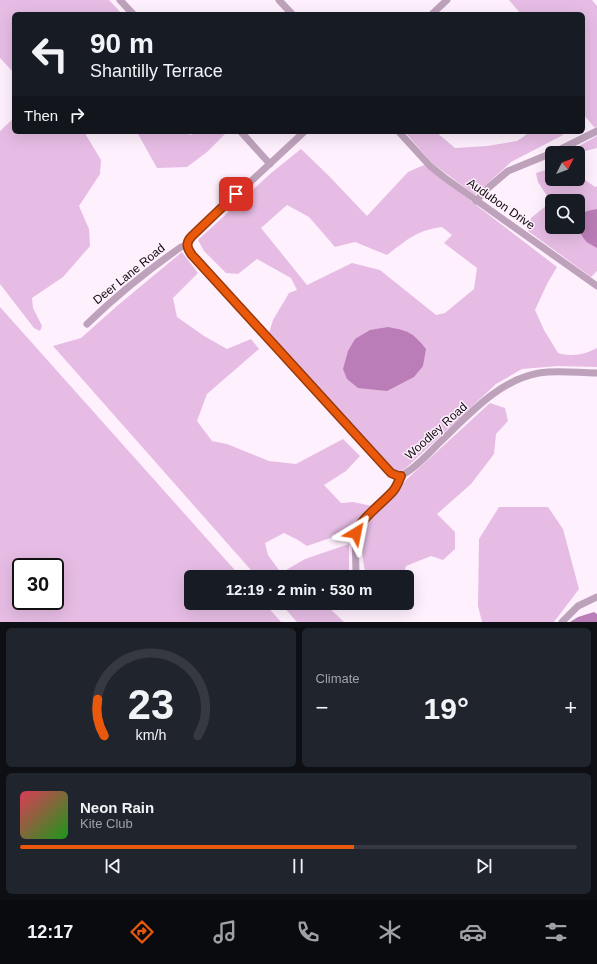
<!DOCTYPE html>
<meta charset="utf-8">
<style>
:root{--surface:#171b24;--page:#20242c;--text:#f1f3f6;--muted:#9ea1a6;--line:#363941;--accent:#ea580c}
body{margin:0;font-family:Arial,sans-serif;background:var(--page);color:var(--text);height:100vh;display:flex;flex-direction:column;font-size:15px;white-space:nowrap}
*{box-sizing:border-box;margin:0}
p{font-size:13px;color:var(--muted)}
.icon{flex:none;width:22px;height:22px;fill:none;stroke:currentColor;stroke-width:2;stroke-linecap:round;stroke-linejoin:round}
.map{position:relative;height:622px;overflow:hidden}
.drawer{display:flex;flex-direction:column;gap:6px;padding:6px;background:#0d0f14;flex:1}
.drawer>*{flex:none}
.top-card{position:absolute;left:12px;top:12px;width:573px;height:122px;border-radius:6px;box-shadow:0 4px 16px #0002;background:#171b24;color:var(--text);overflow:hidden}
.needle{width:26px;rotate:48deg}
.fabs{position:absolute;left:545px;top:146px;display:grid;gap:8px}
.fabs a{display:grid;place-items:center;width:40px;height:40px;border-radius:6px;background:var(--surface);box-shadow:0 4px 16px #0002;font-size:20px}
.speed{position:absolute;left:12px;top:558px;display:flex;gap:8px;font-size:20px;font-weight:700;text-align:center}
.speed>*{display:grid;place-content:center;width:52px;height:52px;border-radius:50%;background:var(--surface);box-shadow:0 4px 16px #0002;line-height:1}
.speed .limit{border:2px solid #111;border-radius:6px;background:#fff;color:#111}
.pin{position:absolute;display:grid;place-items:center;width:34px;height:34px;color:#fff;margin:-17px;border-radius:8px;box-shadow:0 2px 6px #0006}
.me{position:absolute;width:44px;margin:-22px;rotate:35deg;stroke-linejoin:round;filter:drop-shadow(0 0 3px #0008)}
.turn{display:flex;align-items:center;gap:14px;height:84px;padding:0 12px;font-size:18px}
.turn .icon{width:52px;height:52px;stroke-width:2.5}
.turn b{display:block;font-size:28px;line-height:34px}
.then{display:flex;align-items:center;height:38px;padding:0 12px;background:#0003;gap:8px;font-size:15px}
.big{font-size:30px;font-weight:700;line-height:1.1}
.drawer .widget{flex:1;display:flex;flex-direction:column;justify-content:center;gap:6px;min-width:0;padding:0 14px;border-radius:6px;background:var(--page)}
.drawer .dial{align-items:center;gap:0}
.dial svg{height:104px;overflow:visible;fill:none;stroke:var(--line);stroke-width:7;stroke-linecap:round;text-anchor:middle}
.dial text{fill:var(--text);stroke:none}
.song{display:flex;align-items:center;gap:12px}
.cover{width:48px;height:48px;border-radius:6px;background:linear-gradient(135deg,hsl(350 70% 55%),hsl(120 70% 35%))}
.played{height:4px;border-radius:2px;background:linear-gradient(90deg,var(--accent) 60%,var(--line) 60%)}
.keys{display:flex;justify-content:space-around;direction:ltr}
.heat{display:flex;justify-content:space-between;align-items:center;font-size:22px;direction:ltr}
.drawer .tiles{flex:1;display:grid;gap:6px;grid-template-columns:1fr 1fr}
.widget:last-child{grid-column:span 2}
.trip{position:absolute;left:184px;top:570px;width:230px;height:40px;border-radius:6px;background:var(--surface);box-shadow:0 4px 16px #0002;font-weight:700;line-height:40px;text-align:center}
.tab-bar{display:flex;height:64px;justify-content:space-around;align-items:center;background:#090b0e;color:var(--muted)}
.tab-bar .icon{width:28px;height:28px}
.tab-bar .active{color:var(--accent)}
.tab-bar b{font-size:18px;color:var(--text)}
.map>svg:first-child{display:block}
.green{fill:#e6bce4;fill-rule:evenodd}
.water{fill:#ba7db7}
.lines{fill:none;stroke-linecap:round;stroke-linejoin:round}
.street{stroke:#bea2bc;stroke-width:7}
.route-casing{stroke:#983908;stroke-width:10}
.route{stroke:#ea580c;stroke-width:7}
.labels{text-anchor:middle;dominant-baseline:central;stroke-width:3;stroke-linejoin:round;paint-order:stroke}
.street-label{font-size:12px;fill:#0e0a0e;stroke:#fef0fd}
</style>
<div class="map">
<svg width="597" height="622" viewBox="0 0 597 622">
<rect width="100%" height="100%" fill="#fef0fd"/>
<!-- green -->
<g class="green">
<path d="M 0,0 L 109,0 L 122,14 L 14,14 L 14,73 L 0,58 Z"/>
<path d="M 509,0 L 592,0 L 597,6 L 597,126 L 595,128 L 583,114 L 583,14 L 521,14 Z"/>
<path d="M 14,118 L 14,132 L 87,132 L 86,135 L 101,160 L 100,174 L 79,206 L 89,229 L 90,246 L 63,277 L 32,298 L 33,308 L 42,326 L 40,331 L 34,328 L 0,284 L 0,131 Z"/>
<path d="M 137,132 L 181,132 L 191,135 L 194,132 L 227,132 L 207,152 L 187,167 L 157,168 Z"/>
<path d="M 405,132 L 436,132 L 455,148 L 487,146 L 517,141 L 526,135 L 526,132 L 561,132 L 563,135 L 511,162 L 475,195 L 432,163 Z"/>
<path d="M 597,136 L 597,148 L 578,153 L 572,150 Z"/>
<path d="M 301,149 L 328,175 L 367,216 L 408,172 L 424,165 L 557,267 L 547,284 L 535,310 L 544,330 L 558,353 C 573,357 584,355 597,348 L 597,367 L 558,366 L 522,369 L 496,384 L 406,468 L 399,472 L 394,470 L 269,333 L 273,320 L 289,293 L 297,290 L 291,278 L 257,259 L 238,274 L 226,273 L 204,251 L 198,240 L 270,174 ZM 287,205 L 309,217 L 335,247 L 355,242 L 387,255 C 407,240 417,230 442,227 L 452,235 L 444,243 L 477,268 L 474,289 L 445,313 L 436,315 L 380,270 L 352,263 L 307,285 L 261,228 Z"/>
<path d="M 552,168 L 552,179 L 578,179 L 578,175 L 595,187 L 597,186 L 597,271 L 591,277 L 528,231 L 531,218 L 551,202 L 538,182 L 536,173 ZM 552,201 L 578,201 L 578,227 L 552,227 Z"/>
<path d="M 182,252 L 198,273 L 173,298 L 177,317 L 204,336 L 227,349 L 251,339 L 259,349 L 207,394 L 197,421 L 212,441 L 227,444 L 269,461 L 296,464 L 343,439 L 360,456 L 346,471 L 324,485 L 341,503 L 353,502 L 372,506 L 359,519 L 348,532 L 307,546 L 298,540 L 284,533 L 265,543 L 268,555 L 281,573 L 305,559 L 349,544 L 349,571 L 336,577 L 257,577 L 53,346 L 81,338 L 117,306 Z"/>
<path d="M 0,307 L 241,577 L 191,577 L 191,603 L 264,603 L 281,622 L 0,622 ZM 21,567 L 55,567 L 55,601 L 21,601 Z"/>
<path d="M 490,403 L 505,408 L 508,421 L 496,434 L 494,454 L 471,484 L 437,514 L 455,532 L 455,549 L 443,560 L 431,556 L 406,566 L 403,577 L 366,577 L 363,560 L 361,532 L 407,479 Z"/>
<path d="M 499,507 L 548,507 L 563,529 L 579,589 L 554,622 L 482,622 L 478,606 L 479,539 Z"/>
<path d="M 280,603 L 324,603 L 344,622 L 297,622 Z"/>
</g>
<!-- water -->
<g class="water">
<path d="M 597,209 L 597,248 C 594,246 591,245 588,243 C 581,237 573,222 582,214 C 585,211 592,210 597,209 Z"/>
<path d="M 388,327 C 409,331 412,332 426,349 L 423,366 L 414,377 L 387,391 L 358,388 L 347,379 L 343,369 L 348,351 L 355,339 L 370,330 Z"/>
<path d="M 594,612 L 597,614 L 597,622 L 570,622 L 578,617 Z"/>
</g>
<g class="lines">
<!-- street -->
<g class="street">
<path d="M 120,0 L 133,14"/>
<path d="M 279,0 L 292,14"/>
<path d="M 432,14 L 447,0"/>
<path d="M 241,132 L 270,164"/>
<path d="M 304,132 L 192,236 C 185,243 187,248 192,255 L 391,473 L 398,476 L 401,475"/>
<path d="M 399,132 L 430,166 L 445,178 L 597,286"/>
<path d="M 553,153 L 597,131"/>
<path d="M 476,201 L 488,188 L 508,171 L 552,153"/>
<path d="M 87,324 C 116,296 148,270 181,247 L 187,245"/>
<path d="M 357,577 L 356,573 L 355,533 L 357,528 L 395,489 L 401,475 C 412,472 430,452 438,444 C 467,417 498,380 539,373 C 558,370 578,373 597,373"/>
<path d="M 562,622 L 578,606 L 597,597"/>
</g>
</g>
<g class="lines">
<defs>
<path id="route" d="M 236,194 L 192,236 C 185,243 187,248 192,255 L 391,473 L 398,476 L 401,476 C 399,480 397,486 394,490 C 385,501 358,521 356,533"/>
</defs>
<!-- route casing -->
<use href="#route" class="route-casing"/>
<!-- route -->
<use href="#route" class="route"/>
</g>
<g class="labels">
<!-- street labels -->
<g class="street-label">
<text transform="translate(501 204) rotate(35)">Audubon Drive</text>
<text transform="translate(129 274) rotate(-39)">Deer Lane Road</text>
<text transform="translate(436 431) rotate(-42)">Woodley Road</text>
</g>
</g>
</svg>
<div class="fabs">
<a><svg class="needle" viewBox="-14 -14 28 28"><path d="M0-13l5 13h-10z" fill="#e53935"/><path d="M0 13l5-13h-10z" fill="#9ea1a6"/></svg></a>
<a><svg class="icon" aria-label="search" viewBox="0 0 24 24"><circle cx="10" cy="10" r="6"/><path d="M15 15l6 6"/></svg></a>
</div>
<div class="speed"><div class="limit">30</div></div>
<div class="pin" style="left:236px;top:194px;background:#d93025"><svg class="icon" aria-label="arrive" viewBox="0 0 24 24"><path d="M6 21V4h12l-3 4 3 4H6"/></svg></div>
<svg class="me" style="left:356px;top:533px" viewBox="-20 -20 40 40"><path d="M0-17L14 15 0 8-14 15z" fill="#ea580c" stroke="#fff" stroke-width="4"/></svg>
<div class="trip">12:19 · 2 min · 530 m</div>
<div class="top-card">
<div class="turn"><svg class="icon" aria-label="left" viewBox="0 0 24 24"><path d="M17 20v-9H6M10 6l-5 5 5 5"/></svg><div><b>90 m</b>Shantilly Terrace</div></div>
<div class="then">Then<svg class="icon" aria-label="right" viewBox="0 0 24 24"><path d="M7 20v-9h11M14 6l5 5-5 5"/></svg></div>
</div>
</div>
<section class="drawer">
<div class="tiles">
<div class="widget dial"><svg viewBox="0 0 100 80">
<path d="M14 69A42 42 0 1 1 86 69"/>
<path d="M14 69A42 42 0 0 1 9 41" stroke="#ea580c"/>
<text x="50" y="56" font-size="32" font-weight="700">23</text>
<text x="50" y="72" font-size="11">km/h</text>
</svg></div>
<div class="widget"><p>Climate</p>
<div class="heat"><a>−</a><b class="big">19°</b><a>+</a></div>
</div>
<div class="widget">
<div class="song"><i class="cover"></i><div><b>Neon Rain</b><p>Kite Club</p></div></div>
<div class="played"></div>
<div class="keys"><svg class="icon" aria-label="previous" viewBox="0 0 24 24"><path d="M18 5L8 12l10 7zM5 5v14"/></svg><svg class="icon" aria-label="pause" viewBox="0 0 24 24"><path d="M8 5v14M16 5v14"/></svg><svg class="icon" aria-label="next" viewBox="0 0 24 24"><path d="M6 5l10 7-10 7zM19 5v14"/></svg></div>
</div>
</div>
</section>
<nav class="tab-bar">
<b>12:17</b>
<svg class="icon active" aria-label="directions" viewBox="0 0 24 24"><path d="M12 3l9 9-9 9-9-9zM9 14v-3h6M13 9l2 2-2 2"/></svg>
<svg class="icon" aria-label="music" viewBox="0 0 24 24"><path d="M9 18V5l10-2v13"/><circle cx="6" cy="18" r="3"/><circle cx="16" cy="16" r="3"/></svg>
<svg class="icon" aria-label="phone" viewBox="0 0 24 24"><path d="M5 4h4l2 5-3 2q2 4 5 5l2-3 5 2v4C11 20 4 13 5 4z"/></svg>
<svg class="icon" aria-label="climate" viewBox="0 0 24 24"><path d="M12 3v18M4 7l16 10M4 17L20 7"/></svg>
<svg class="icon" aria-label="car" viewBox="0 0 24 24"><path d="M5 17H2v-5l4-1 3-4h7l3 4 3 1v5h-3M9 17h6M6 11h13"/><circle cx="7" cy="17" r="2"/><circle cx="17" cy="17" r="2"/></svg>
<svg class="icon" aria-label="filters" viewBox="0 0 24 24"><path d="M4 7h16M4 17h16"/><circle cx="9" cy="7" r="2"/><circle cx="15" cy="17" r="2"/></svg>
</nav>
